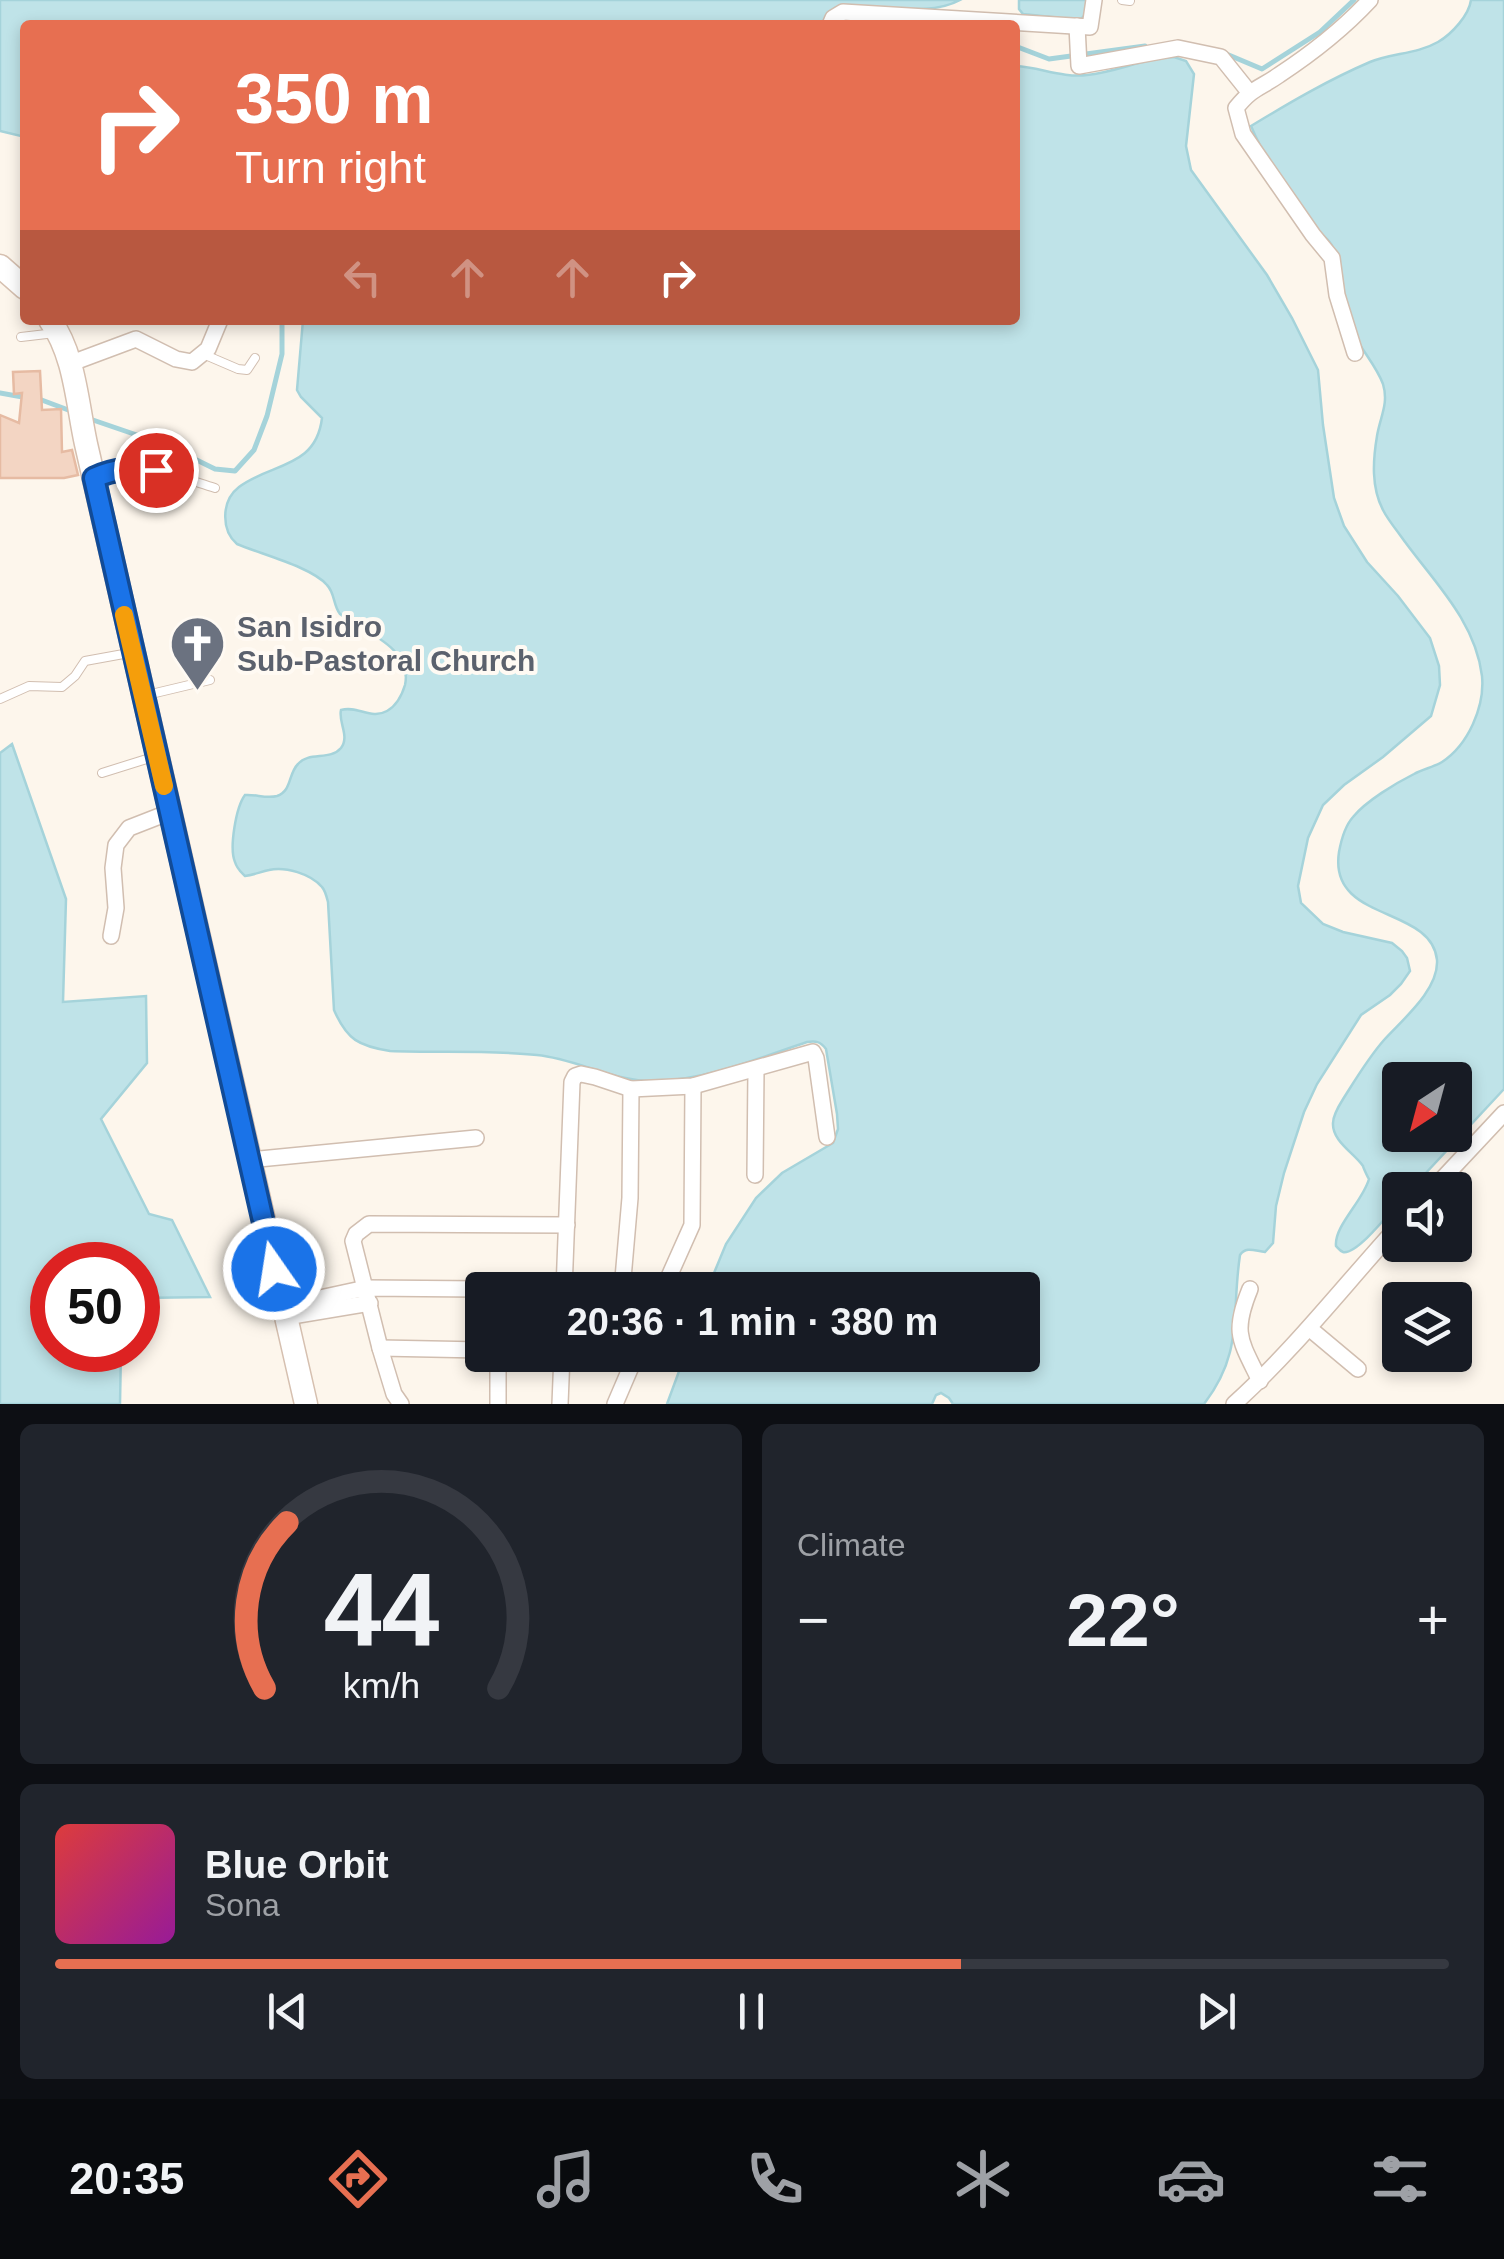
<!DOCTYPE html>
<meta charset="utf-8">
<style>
:root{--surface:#171b24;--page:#20242c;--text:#f1f3f6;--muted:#9ea1a6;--line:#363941;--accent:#e76f51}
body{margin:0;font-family:Arial,sans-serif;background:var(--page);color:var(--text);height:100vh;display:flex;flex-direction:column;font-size:38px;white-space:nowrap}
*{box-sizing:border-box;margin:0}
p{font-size:32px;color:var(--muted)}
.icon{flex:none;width:55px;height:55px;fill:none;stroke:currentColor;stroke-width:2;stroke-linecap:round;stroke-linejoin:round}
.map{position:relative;height:1404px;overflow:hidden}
.drawer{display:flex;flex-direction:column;gap:20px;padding:20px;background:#0d0f14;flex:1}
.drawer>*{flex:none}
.hud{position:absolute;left:20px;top:20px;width:1000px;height:305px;border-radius:10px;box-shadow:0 5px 15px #0003;background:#e76f51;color:#fff;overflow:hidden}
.needle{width:65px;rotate:216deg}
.fabs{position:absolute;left:1382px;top:1062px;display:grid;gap:20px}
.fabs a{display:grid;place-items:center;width:90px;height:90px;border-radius:10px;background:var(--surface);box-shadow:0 5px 15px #0003;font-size:50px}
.speed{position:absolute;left:30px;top:1242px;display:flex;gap:20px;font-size:50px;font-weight:700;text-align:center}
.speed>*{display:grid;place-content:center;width:130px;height:130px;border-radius:50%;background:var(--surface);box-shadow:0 5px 15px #0003;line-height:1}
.speed .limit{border:15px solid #d22;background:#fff;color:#111}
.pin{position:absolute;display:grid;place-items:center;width:85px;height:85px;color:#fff;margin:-42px;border:5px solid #fff;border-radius:50%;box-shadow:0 2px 10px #0007}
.me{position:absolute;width:110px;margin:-55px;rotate:347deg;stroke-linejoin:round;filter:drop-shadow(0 0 8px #0008)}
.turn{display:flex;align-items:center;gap:35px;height:210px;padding:0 50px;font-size:45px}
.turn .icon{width:130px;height:130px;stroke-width:2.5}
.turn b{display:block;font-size:70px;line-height:85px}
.lanes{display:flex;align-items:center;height:95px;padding:0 50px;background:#0003;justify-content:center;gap:50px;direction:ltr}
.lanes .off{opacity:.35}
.big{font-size:75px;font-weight:700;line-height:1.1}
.drawer .card{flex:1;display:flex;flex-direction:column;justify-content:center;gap:15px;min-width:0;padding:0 35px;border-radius:15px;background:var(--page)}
.drawer .dial{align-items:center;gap:0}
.dial svg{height:260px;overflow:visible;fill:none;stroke:var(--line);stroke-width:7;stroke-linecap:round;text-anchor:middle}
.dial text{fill:var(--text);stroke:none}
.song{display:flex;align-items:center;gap:30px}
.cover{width:120px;height:120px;border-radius:15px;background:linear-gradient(135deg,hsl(0 70% 55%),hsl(300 70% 35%))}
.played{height:10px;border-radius:5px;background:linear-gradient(90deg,var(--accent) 65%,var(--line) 65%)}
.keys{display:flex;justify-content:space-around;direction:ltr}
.heat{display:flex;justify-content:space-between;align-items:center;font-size:55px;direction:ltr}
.drawer .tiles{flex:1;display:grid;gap:20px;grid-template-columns:1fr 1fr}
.card:last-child{grid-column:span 2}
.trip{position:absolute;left:465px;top:1272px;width:575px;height:100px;border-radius:10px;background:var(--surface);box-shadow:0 5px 15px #0003;font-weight:700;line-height:100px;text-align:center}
.tab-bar{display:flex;height:160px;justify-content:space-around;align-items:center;background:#090b0e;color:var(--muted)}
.tab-bar .icon{width:70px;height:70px}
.tab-bar .on{color:var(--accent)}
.tab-bar b{font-size:45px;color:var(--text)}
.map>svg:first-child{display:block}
.water{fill:#bfe3e8;stroke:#a5d3da;stroke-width:2.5;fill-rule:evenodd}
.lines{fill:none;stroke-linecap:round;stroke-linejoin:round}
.stream{stroke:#a5d3da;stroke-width:5}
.building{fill:#f3d5c3;stroke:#e6bba3;stroke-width:2.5}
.lane-casing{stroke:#d1beb0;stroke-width:10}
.street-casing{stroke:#d1beb0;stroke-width:18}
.secondary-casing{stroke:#d6c0b0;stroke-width:25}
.lane{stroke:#fff;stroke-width:8}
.street{stroke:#fff;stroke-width:15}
.secondary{stroke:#fff;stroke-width:22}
.route-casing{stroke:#114b97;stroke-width:25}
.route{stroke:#1a73e8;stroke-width:18}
.slow{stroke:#f59e0b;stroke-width:18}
.labels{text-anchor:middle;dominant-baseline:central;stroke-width:8;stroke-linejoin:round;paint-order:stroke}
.worship-label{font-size:30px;font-weight:bold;fill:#5b616d;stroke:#fffaf3;text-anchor:start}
</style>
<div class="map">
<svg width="1504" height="1404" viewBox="0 0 1504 1404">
<rect width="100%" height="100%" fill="#fdf6ec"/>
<!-- water -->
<g class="water">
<path d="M 0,0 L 960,0 C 926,19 873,1 835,8 L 822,25 L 25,25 L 25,137 L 0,131 Z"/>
<path d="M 1019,0 L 1089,0 L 1086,14 L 1080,20 L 1023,14 L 1019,9 Z"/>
<path d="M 1471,0 L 1504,0 L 1504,1089 L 1410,1190 L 1400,1190 L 1400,1201 C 1390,1212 1357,1255 1343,1252 C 1340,1251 1338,1248 1336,1246 C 1334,1226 1363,1201 1369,1179 C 1368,1178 1363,1167 1363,1166 C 1354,1153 1332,1141 1333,1123 C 1333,1114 1340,1104 1345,1096 C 1357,1077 1369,1057 1384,1040 C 1402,1020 1439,990 1437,960 C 1432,905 1328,923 1339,852 C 1341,841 1345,826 1353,817 C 1366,801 1396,783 1414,774 C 1423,769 1434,767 1442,762 C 1468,745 1485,707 1482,676 C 1475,619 1431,579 1400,535 C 1394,527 1387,518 1383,510 C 1371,487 1373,460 1377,436 C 1380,417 1389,404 1383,384 C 1376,365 1361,350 1353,332 C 1343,308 1344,265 1331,244 C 1327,237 1320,234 1315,229 C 1308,221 1303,212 1297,204 C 1280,179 1263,155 1251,126 C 1289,103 1328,80 1370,62 C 1392,53 1417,54 1438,42 C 1452,34 1469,15 1471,0 ZM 1400,1080 L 1455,1080 L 1455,1135 L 1400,1135 Z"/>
<path d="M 1174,57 L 1186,61 L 1194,74 L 1186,146 L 1191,170 L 1267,275 L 1292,318 L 1318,370 L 1323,425 L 1334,498 L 1344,526 L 1367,562 L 1398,596 L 1430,638 L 1439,666 L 1440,685 L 1431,716 L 1383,757 L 1344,785 L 1323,805 L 1308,838 L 1298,886 L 1301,903 L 1323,924 L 1343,932 L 1392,943 L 1402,951 L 1407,958 L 1410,971 L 1401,984 L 1390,995 L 1361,1015 L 1317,1084 L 1304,1112 L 1284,1173 L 1276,1206 L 1273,1243 L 1265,1252 C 1255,1251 1246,1246 1240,1255 C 1231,1314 1244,1352 1204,1404 L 953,1404 L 949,1398 L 941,1393 L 936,1395 L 932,1404 L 667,1404 L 685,1355 L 1022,1355 L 1022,1290 L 707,1290 L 726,1244 L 756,1198 L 782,1173 L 833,1143 L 838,1129 L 837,1114 L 826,1049 C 820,1041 816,1041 807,1042 C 759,1058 709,1079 657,1081 C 616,1083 578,1059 537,1055 C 489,1050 438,1053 390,1051 C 359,1046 347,1040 334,1010 L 328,902 C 327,898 325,890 322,887 C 311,874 285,866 269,870 C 260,872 254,875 245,876 C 240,871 237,869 235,862 C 229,848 236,807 245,795 C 256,794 266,799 277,796 C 292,791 288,774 298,764 C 309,751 330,761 341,748 C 350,736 338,722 341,710 C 357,705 371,720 387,711 C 396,706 402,695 405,685 C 413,648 365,632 340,614 C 333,605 335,593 327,585 C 312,567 260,554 237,544 C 221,530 221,501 239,487 C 270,463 316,469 322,418 L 301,397 L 297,390 L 303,320 L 1015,320 L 1015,66 C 1039,67 1062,78 1087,75 C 1117,72 1144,58 1174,57 Z"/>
<path d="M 12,744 L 66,899 L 63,1002 L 146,996 L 147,1063 L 101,1119 L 149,1214 L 172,1220 L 210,1297 L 138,1298 L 138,1265 L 52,1265 L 52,1350 L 121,1350 L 120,1404 L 0,1404 L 0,753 Z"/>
</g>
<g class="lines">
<!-- stream -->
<g class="stream">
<path d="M 1015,46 L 1049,59 L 1145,46"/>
<path d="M 1224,53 L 1262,69 L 1320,32 L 1354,0"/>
<path d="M 0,393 L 28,398"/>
<path d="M 39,399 L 71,411"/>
<path d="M 90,419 L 166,445 L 215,469 L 235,471 L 254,450 L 267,416 L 282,354 L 282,320"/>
</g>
</g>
<!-- building -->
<path class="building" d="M 40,371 L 42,410 L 61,409 L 62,452 L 72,450 L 78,475 L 64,478 L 0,478 L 0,415 L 19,423 L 22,393 L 14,394 L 13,372 Z"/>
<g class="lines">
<defs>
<g id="lane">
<path d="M 1122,0 L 1130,1"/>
<path d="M 21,337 L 55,333"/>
<path d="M 203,354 L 238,369 L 247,370 L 255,358"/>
<path d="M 99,476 C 138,459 176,476 215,488"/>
<path d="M 147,695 L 210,680"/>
<path d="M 0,699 L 29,686 L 62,687 L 75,676 L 85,661 L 129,653"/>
<path d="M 102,773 L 153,757"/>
</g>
<g id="street">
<path d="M 830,25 L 833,18 L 843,12 L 1090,27 L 1094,0"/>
<path d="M 1077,26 L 1079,66 L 1178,48 L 1221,57 L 1249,92"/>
<path d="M 1355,353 L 1337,295 L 1332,258 L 1313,235 L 1243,134 L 1236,108 C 1253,87 1259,89 1279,75 C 1311,54 1344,28 1370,0"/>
<path d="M 69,364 L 136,339 L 176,359 L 192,362 L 208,349 L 220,320"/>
<path d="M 111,936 L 116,908 L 113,868 L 116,845 L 129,828 L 170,812"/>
<path d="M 249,1160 L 476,1138"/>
<path d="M 755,1175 L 756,1069"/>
<path d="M 1432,1190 L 1504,1113"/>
<path d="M 1250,1289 C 1232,1333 1240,1340 1260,1381"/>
<path d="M 564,1290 L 572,1082 L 575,1076 L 581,1074 L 595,1077 L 631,1089 L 693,1086 L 813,1052 L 816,1058 L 827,1137"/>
<path d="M 622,1290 L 630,1198 L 631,1089"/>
<path d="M 663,1290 L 692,1225 L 693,1086"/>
<path d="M 283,1306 L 366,1288 L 595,1290"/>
<path d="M 286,1317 L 370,1303"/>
<path d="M 1309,1328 L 1358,1369"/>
<path d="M 380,1348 L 482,1350"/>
<path d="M 401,1404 L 394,1394 L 380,1348 L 353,1241 L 356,1234 L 369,1224 L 567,1225"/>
<path d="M 498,1404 L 498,1355"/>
<path d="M 560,1404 L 562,1355"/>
<path d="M 615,1404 L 636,1355"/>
<path d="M 1234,1404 C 1295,1349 1345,1284 1400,1224"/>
</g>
<g id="secondary">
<path d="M 0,266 L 25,288"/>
<path d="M 50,320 C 75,355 77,403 86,444 L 306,1404"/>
</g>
</defs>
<!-- lane casing -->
<use href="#lane" class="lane-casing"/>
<!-- street casing -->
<use href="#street" class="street-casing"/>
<!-- secondary casing -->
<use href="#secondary" class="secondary-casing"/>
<!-- lane -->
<use href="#lane" class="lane"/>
<!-- street -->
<use href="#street" class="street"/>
<!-- secondary -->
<use href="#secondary" class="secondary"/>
</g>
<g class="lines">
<defs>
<path id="route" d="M 156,470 C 133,468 115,468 94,478 L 274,1269"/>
</defs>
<!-- route casing -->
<use href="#route" class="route-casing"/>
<!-- route -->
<use href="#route" class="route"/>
<!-- slow -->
<path class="slow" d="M 124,615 L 164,786"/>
</g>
<!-- icons -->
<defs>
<symbol id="church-pin" viewBox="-11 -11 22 30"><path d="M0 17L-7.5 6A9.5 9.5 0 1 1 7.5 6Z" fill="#6b7280" stroke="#fffaf3"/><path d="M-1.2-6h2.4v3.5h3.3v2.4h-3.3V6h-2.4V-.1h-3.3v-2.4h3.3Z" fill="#fff"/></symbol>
</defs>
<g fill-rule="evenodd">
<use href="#church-pin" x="166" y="612" width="63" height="86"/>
</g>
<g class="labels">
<!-- worship labels -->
<g class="worship-label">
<text x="237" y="626">San Isidro<tspan x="237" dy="34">Sub-Pastoral Church</tspan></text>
</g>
</g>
</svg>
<div class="fabs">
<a><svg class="needle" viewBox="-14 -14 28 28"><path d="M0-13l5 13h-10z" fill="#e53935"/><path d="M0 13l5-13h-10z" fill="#9ea1a6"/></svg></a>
<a><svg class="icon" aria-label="sound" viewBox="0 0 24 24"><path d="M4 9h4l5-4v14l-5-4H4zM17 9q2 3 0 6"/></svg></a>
<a><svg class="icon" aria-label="layers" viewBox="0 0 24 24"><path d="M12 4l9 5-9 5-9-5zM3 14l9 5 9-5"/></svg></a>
</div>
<div class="speed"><div class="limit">50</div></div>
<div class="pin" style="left:156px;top:470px;background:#d93025"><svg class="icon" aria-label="arrive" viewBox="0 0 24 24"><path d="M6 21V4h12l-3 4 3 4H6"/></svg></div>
<svg class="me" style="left:274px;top:1269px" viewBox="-20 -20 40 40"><circle r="17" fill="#1a73e8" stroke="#fff" stroke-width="3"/><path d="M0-11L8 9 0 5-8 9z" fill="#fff"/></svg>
<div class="trip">20:36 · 1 min · 380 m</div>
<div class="hud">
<div class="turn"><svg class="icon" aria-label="right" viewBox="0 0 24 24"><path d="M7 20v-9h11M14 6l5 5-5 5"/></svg><div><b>350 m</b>Turn right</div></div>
<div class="lanes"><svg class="icon off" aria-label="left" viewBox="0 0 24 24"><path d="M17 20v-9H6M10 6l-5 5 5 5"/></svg><svg class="icon off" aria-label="ahead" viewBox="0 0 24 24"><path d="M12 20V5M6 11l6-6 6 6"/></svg><svg class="icon off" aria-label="ahead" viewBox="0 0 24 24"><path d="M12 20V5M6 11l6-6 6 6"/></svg><svg class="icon" aria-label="right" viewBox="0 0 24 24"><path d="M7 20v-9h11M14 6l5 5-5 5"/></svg></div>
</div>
</div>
<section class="drawer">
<div class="tiles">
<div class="card dial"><svg viewBox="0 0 100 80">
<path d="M14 69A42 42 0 1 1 86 69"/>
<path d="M14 69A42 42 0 0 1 21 18" stroke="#e76f51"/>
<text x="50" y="56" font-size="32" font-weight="700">44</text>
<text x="50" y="72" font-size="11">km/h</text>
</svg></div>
<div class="card"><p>Climate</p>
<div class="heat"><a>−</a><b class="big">22°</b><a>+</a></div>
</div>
<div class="card">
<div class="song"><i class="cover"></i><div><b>Blue Orbit</b><p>Sona</p></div></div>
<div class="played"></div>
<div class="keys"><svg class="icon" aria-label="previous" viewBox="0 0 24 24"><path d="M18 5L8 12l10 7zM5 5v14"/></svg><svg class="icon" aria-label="pause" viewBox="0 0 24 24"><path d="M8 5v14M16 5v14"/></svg><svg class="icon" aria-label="next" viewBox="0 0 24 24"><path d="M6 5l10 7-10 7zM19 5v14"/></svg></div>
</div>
</div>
</section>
<nav class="tab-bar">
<b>20:35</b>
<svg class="icon on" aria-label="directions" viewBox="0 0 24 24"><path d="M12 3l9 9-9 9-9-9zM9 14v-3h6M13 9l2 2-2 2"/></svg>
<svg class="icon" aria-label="music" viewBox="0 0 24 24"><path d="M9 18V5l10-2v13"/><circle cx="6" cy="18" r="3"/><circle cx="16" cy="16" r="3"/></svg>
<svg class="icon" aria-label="phone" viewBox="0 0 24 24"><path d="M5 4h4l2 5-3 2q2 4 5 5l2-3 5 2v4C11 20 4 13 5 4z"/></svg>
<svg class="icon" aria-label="climate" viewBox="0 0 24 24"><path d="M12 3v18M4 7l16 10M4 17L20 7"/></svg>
<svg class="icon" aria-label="car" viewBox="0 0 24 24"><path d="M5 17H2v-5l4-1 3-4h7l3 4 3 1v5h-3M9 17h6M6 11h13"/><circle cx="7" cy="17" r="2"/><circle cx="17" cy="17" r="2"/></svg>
<svg class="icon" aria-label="filters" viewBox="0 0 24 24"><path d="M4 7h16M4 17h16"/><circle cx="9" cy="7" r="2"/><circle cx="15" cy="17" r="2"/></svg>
</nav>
